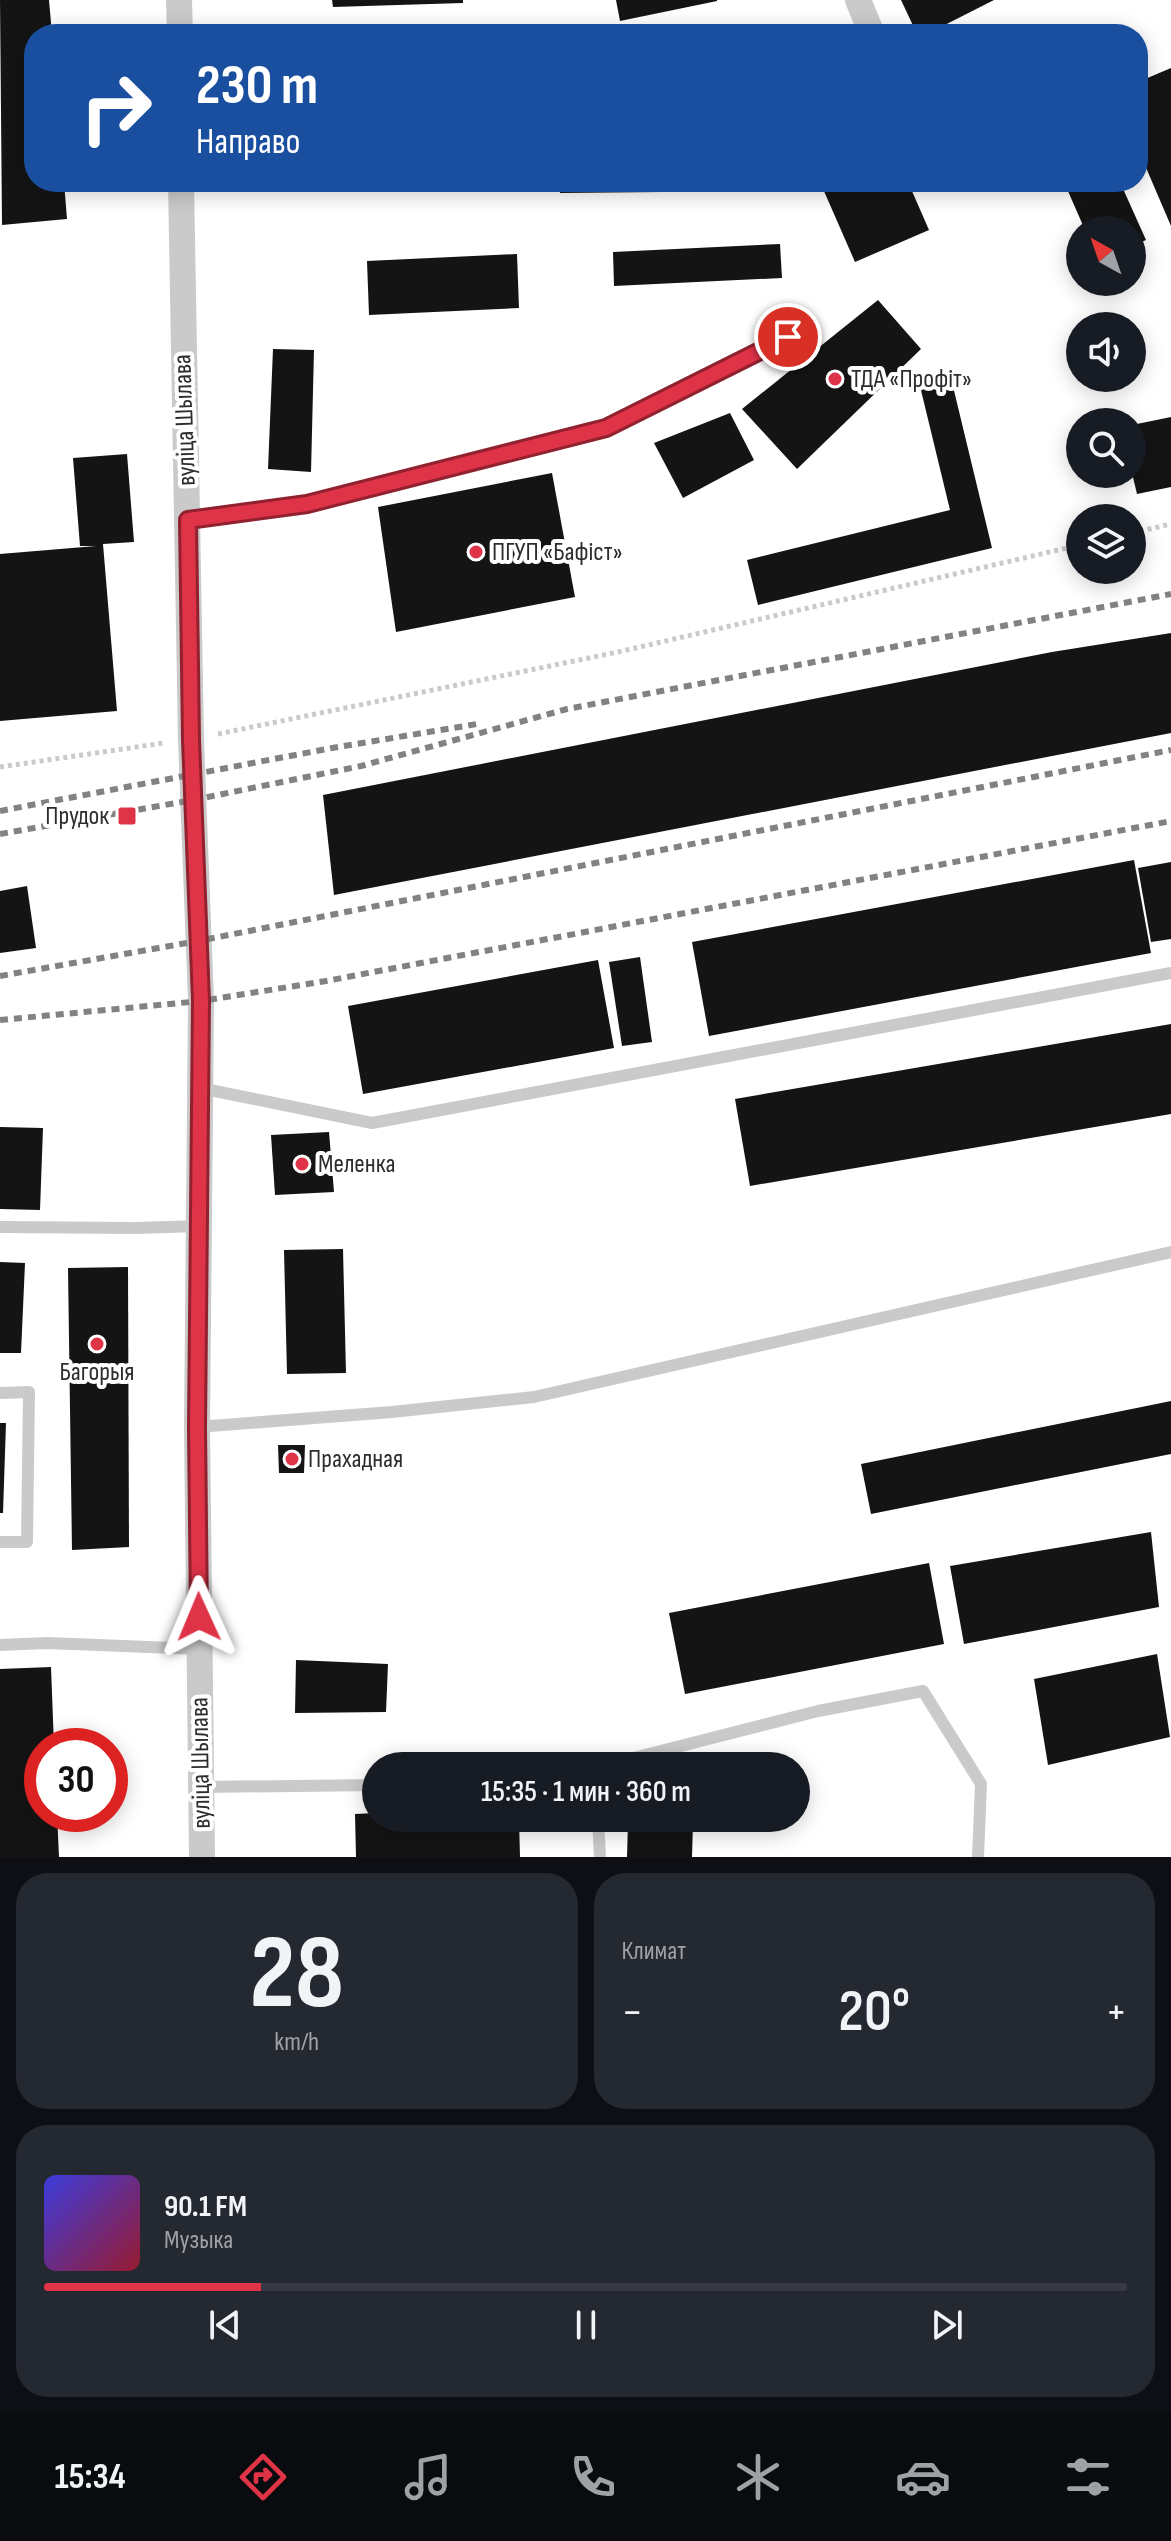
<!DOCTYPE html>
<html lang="ru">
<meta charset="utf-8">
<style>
:root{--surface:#171b24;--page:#242831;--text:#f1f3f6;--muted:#9ea1a6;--line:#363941;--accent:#df3348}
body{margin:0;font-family:"Sofia Sans Condensed",sans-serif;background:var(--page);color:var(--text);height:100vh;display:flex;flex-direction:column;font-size:30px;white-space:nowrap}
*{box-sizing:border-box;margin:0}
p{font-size:26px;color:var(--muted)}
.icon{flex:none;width:44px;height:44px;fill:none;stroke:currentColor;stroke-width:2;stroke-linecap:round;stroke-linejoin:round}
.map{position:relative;height:1857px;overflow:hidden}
.details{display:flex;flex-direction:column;gap:16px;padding:16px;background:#0d0f14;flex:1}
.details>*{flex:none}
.guide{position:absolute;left:24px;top:24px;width:1124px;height:168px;border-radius:32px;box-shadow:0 4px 20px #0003;background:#1a4fa0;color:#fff;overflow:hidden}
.needle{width:52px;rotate:320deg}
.controls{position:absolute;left:1066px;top:216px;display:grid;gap:16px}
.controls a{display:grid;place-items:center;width:80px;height:80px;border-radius:50%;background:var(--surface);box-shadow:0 4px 20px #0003;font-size:40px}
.speed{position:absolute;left:24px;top:1728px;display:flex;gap:16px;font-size:40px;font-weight:700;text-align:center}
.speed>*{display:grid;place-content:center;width:104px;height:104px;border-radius:50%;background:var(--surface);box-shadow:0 4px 20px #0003;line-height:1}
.speed .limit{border:12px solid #d22;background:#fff;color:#111}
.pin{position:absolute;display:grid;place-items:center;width:68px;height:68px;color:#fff;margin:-34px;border:4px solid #fff;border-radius:50%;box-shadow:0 2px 8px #0007}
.me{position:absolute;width:88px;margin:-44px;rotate:359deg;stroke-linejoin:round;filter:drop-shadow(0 0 6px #0008)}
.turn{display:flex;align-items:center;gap:28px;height:168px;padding:0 40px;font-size:36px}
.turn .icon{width:104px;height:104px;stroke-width:2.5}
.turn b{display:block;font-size:56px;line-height:68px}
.big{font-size:60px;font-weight:600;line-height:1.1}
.details .tile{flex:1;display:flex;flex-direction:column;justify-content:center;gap:12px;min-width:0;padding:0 28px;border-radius:32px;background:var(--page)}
.details .dial{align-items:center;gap:0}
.dial b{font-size:104px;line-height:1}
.song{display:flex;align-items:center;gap:24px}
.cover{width:96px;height:96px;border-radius:12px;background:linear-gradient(135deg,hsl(240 70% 55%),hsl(350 70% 35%))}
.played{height:8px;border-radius:4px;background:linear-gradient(90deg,var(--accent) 20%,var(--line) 20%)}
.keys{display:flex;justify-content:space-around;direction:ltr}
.heat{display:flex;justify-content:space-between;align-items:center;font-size:44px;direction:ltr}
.details .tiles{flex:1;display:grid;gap:16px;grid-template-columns:1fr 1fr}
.tile:last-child{grid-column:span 2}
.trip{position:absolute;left:362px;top:1752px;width:448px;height:80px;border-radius:40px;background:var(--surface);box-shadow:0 4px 20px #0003;font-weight:600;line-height:80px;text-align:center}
.tabs{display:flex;height:128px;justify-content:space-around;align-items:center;background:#090b0e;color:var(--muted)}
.tabs .icon{width:56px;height:56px}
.tabs .active{color:var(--accent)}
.tabs b{font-size:36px;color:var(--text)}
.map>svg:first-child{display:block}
.building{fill:#141414}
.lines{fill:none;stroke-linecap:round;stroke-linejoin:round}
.path{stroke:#cacaca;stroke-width:5;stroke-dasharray:4 4;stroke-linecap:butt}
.service{stroke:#cacaca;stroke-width:12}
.minor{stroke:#cacaca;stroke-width:26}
.rail{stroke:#828282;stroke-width:6;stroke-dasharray:8 6;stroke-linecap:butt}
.route-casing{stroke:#91212f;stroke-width:20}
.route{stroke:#df3348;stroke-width:14}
.poi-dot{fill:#df3348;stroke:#fff;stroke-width:3}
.labels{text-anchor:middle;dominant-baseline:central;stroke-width:8;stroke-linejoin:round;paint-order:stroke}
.poi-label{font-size:26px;fill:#2d2d2d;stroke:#fff;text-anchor:start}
.street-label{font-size:26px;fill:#2d2d2d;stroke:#fff}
</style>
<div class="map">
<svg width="1171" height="1857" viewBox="0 0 1171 1857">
<rect width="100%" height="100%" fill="#fff"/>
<!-- building -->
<g class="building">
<path d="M 0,0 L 49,0 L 52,34 L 34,34 L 34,182 L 64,182 L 67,219 L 2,225 Z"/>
<path d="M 332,0 L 463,0 L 463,3 L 333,7 Z"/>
<path d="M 616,0 L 717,0 L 717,1 L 620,21 Z"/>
<path d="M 901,0 L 994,0 L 927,34 L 917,34 Z"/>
<path d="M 1171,68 L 1171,226 L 1138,149 L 1138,82 Z"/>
<path d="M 444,182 L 504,182 L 504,187 L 444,188 Z"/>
<path d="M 560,182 L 768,182 L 768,191 L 560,193 Z"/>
<path d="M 820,182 L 908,182 L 929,230 L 855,262 Z"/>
<path d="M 1064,182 L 1120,182 L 1146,240 L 1132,246 L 1132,230 L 1085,230 Z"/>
<path d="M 780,244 L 782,278 L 614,286 L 613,252 Z"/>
<path d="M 517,254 L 519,308 L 369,315 L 367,261 Z"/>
<path d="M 878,300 L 921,349 L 797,469 L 742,409 Z"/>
<path d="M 273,349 L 314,350 L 311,472 L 268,469 Z"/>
<path d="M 950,374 L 992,548 L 758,605 L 747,560 L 950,510 L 919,382 Z"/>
<path d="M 730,413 L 754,460 L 683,498 L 654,443 Z"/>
<path d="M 1171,417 L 1171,487 L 1137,494 L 1132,473 L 1132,425 Z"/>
<path d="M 127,454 L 134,542 L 103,544 L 117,711 L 0,721 L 0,554 L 96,546 L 80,546 L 73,458 Z"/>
<path d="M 552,473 L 575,597 L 396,632 L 378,507 Z"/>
<path d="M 1171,633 L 1171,733 L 334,895 L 323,795 L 1052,652 Z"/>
<path d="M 1134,860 L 1151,953 L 709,1036 L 692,942 Z"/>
<path d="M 1171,862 L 1171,939 L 1151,942 L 1138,868 Z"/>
<path d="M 27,886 L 36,948 L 0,953 L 0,891 Z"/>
<path d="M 640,957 L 652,1042 L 622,1046 L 609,962 Z"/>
<path d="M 598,960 L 614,1048 L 363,1094 L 348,1006 Z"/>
<path d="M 1171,1024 L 1171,1114 L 750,1186 L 735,1099 Z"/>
<path d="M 0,1127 L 43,1128 L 40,1210 L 0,1209 Z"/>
<path d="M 329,1132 L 334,1192 L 275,1195 L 271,1135 Z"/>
<path d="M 343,1249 L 346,1373 L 287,1374 L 284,1250 Z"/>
<path d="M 0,1262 L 25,1263 L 21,1353 L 0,1353 Z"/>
<path d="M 128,1267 L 129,1547 L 72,1550 L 68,1268 Z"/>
<path d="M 1171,1401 L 1171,1454 L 871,1514 L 861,1464 Z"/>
<path d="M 0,1423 L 6,1423 L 3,1513 L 0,1513 Z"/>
<path d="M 278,1445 L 305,1445 L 304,1473 L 279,1473 Z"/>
<path d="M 1151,1532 L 1159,1607 L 964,1644 L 950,1566 Z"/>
<path d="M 929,1563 L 944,1644 L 685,1694 L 669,1613 Z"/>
<path d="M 1157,1654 L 1170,1737 L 1048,1765 L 1034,1679 Z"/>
<path d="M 296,1660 L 388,1664 L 386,1712 L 295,1713 Z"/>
<path d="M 51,1667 L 54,1746 L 42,1746 L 42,1814 L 57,1814 L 59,1857 L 0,1857 L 0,1669 Z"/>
<path d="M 376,1813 L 376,1818 L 519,1818 L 520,1857 L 356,1857 L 355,1814 Z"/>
<path d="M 628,1821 L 693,1822 L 692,1857 L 627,1857 Z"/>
</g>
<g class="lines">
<!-- path -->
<g class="path">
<path d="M 1132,533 L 1171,524"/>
<path d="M 218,734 L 618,652 L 1080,545"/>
<path d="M 0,767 L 164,743"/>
</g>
<!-- service -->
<g class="service">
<path d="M 188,520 L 307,504 L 606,428 L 788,337"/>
<path d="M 200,1088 L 372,1123 L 1171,973"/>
<path d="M 0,1227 L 136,1228 L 199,1226"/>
<path d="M 0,1393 L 29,1392 L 27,1542 L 0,1542"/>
<path d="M 197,1427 L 392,1412 L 534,1397 L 1171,1252"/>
<path d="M 0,1645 L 47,1643 L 199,1649"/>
<path d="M 602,1766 L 818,1711 L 923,1691 L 981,1784 L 978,1857"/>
<path d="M 201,1787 L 376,1785"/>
<path d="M 598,1818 L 600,1857"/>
</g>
<!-- minor -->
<g class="minor">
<path d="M 179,0 L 180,34"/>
<path d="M 858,0 L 872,34"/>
<path d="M 181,182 L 191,740 L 201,1001 L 197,1427 L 202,1857"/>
</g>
<!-- rail -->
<g class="rail">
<path d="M 0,811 L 332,748 L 477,724"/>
<path d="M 0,834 L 193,800 L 361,766 L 567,709 L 1171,594"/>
<path d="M 0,976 L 198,941 L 1171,750"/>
<path d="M 0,1020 L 201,1001 L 326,981 L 1171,821"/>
</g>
</g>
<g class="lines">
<defs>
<path id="route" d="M 199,1617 L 197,1427 L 201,1001 L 191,740 L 188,520 L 307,504 L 606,428 L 788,337"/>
</defs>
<!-- route casing -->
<use href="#route" class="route-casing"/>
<!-- route -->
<use href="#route" class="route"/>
</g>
<!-- markers -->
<g class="poi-dot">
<circle cx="835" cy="379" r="8"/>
<circle cx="476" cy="552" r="8"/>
<rect x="117" y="806" width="20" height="20" rx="4"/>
<circle cx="302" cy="1164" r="8"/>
<circle cx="97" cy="1344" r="8"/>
<circle cx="292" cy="1459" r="8"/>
</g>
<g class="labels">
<!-- poi labels -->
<g class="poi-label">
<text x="851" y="379">ТДА «Профіт»</text>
<text x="492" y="552">ПГУП «Бафіст»</text>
<text x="109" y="816" text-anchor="end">Прудок</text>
<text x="318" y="1164">Меленка</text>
<text x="97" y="1372" text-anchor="middle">Багорыя</text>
<text x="308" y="1459">Прахадная</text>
</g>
<!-- street labels -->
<g class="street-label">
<text transform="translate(185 420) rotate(-92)">вуліца Шылава</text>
<text transform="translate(201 1763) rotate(-91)">вуліца Шылава</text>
</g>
</g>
</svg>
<div class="controls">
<a><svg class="needle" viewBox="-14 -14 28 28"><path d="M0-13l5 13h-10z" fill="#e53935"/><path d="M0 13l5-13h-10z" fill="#9ea1a6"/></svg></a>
<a><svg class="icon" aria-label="sound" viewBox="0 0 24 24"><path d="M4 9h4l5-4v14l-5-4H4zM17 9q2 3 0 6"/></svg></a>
<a><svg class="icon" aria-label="search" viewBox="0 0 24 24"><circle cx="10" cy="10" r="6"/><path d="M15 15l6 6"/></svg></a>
<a><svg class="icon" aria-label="layers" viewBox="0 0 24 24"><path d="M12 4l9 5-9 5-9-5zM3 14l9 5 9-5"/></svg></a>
</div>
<div class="speed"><div class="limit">30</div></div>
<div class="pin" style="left:788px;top:337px;background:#d93025"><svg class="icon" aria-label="arrive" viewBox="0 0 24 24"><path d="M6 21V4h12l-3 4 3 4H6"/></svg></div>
<svg class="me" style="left:199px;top:1617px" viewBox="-20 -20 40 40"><path d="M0-17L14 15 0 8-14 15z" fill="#df3348" stroke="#fff" stroke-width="4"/></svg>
<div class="trip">15:35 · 1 мин · 360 m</div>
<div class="guide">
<div class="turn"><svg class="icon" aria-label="right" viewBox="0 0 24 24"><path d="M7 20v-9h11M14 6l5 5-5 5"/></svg><div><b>230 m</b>Направо</div></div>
</div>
</div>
<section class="details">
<div class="tiles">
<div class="tile dial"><b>28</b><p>km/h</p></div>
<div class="tile"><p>Климат</p>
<div class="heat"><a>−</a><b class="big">20°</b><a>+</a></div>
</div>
<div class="tile">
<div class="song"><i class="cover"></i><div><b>90.1 FM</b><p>Музыка</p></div></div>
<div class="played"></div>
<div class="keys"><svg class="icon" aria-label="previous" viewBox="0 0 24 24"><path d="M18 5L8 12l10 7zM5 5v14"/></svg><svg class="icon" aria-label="pause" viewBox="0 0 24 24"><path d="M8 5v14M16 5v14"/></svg><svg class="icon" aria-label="next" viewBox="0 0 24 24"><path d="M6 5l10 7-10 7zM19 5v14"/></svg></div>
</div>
</div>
</section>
<nav class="tabs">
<b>15:34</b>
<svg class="icon active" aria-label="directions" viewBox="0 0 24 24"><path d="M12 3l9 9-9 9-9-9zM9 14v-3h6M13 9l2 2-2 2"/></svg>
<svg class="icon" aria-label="music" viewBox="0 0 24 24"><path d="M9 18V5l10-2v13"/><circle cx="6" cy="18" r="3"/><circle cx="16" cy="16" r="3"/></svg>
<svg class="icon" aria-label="phone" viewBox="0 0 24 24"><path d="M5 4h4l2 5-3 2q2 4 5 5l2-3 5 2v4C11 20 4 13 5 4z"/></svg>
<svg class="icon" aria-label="climate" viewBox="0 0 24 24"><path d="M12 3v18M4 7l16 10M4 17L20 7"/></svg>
<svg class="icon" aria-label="car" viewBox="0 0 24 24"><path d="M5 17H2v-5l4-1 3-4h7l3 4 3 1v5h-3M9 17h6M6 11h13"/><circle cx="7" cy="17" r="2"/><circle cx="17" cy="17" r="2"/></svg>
<svg class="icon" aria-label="filters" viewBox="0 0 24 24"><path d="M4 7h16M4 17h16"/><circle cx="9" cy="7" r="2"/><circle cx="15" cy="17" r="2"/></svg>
</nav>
